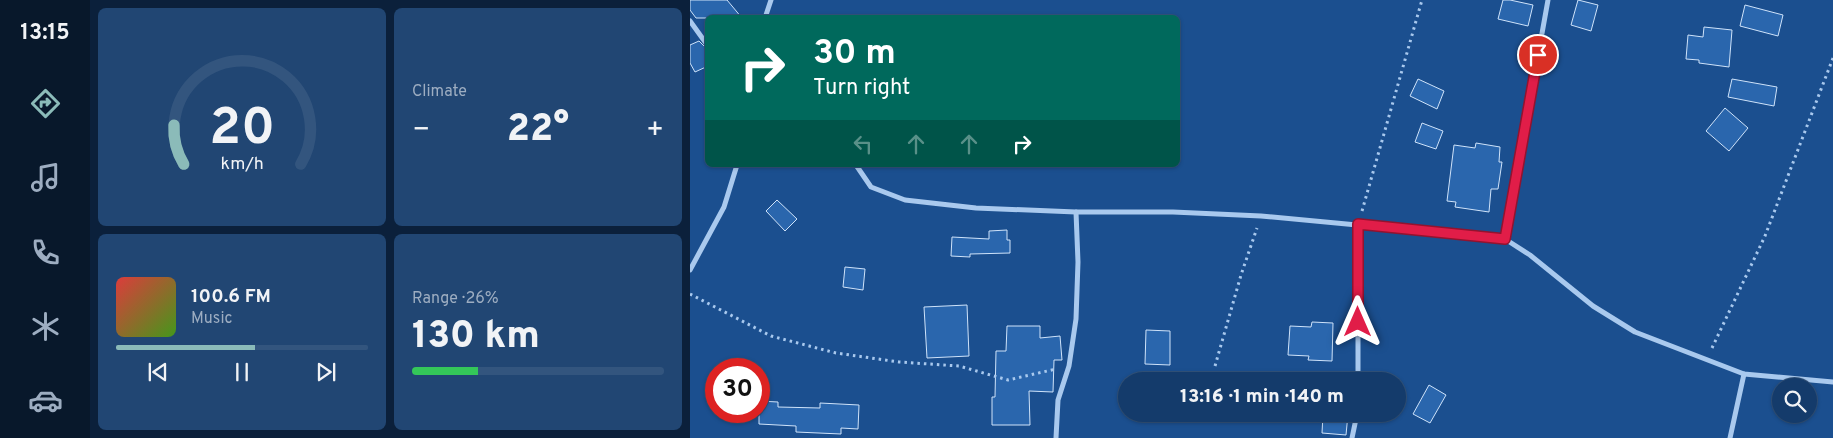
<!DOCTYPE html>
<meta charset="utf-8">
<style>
:root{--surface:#143b6b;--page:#214673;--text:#f1f3f6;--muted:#9dadc1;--line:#33557e;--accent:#8bbbb9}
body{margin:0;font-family:Overpass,sans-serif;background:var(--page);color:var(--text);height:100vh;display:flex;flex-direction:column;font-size:19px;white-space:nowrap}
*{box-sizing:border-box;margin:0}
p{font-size:16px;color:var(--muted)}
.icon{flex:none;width:28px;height:28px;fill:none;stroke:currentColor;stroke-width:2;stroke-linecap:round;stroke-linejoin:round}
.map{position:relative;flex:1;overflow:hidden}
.side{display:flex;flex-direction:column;gap:8px;padding:8px;background:#0b203b;width:600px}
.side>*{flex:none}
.guide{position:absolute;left:15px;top:15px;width:475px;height:152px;border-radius:8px;box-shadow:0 1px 4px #0004,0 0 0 1px var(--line);background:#00695c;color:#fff;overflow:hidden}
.fabs{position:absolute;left:1082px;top:378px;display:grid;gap:10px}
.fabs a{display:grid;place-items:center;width:45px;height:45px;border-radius:50%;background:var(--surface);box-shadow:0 1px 4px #0004,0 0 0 1px var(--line);font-size:25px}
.speed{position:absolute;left:15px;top:358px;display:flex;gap:10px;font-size:25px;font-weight:700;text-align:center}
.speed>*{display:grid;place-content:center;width:65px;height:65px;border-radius:50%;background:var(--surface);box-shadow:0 1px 4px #0004,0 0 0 1px var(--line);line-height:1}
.speed .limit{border:8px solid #d22;background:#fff;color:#111}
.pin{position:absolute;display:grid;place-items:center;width:42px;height:42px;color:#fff;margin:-21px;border:2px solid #fff;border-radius:50%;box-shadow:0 1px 5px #0007}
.me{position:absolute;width:55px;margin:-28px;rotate:0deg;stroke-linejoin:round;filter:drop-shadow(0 0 4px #0008)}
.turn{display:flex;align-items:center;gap:18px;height:105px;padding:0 25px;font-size:22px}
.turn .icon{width:65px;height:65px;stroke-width:2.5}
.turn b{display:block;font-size:35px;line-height:42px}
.lanes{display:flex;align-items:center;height:48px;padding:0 25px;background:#0003;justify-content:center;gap:25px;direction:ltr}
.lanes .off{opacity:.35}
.big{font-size:38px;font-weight:800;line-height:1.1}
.side .widget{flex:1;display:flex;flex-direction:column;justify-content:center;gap:8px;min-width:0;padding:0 18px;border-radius:8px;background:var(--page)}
.side .dial{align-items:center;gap:0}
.dial svg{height:130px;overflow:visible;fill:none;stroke:var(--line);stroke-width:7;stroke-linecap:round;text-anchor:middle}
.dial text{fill:var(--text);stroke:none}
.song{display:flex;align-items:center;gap:15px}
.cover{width:60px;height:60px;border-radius:8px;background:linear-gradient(135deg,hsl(0 70% 55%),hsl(100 70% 35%))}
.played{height:5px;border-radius:2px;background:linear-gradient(90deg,var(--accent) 55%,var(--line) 55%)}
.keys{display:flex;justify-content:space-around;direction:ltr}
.heat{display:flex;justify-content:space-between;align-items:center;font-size:28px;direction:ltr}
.charge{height:8px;border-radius:4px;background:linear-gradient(90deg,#34c759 26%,var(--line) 0)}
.side .tiles{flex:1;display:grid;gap:8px;grid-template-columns:repeat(2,1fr)}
.trip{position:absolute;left:428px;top:372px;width:288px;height:50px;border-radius:25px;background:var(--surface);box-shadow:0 1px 4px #0004,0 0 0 1px var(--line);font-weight:800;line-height:50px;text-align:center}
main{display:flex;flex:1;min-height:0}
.tabs{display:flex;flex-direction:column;width:90px;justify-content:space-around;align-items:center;background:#08182b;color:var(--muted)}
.tabs .icon{width:35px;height:35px}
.tabs .selected{color:var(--accent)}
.tabs b{font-size:22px;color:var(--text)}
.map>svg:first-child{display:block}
.building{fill:#2a66ad;stroke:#cfe3fa}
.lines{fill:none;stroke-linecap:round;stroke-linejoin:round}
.path{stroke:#a9c9ee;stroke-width:3;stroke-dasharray:2.5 4;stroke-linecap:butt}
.minor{stroke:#a9c9ee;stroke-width:5}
.route-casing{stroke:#92132f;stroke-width:12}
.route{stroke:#e11d48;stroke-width:9}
</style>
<main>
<nav class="tabs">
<b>13:15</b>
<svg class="icon selected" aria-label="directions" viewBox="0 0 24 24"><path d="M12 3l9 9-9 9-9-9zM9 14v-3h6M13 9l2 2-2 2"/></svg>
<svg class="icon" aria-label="music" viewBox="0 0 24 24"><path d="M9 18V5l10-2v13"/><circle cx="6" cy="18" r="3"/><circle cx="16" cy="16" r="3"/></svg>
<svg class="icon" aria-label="phone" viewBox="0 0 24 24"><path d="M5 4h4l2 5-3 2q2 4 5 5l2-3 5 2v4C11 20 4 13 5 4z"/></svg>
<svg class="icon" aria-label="climate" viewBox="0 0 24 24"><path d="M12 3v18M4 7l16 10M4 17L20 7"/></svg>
<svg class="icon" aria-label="car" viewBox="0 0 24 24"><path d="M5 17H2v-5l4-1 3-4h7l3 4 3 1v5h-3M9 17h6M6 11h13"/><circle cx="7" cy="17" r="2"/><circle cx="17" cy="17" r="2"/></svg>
</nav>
<section class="side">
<div class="tiles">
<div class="widget dial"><svg viewBox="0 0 100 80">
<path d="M14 69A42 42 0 1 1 86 69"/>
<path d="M14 69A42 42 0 0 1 8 45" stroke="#8bbbb9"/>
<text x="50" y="56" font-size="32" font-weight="700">20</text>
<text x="50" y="72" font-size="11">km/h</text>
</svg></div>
<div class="widget"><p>Climate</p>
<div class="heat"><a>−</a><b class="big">22°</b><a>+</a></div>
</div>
<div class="widget">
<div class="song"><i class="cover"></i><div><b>100.6 FM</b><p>Music</p></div></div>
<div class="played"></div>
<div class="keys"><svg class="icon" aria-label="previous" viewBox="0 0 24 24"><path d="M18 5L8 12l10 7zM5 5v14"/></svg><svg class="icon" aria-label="pause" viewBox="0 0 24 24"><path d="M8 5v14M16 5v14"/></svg><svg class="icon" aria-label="next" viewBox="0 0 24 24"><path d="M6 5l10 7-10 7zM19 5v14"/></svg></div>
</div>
<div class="widget"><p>Range · 26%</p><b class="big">130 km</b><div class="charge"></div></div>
</div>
</section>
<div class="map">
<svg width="1143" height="438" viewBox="0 0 1143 438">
<rect width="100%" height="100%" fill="#1b4f8f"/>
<!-- building -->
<g class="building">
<path d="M 0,0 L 37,0 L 52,18 L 6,18 L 0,10 Z"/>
<path d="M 813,0 L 820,0 L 843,5 L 838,26 L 808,19 Z"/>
<path d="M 888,0 L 908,5 L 901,31 L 881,25 Z"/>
<path d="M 1055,5 L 1093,15 L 1088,36 L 1050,26 Z"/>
<path d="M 1014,27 L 1042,30 L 1039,67 L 1009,63 L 1009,60 L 996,59 L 998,35 L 1013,37 Z"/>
<path d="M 9,41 L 18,50 L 18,66 L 5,72 L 0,63 L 0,45 Z"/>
<path d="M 728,79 L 754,91 L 747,109 L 720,96 Z"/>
<path d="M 1042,79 L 1087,87 L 1084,106 L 1038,97 Z"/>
<path d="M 1035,108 L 1058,128 L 1039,151 L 1016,131 Z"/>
<path d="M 732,123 L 753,131 L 746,149 L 725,142 Z"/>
<path d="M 786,143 L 810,147 L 809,162 L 812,162 L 808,189 L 801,189 L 799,212 L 765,207 L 766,202 L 757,201 L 764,145 L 785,148 Z"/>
<path d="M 87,200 L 107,219 L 95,231 L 76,211 Z"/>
<path d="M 317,230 L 317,240 L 320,240 L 320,253 L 280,254 L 280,257 L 261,256 L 262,237 L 299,239 L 299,231 Z"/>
<path d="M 155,267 L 175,269 L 173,290 L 153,287 Z"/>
<path d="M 277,305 L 279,356 L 237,358 L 234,307 Z"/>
<path d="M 622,322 L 643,323 L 642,361 L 618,360 L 619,356 L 598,355 L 600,326 L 621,327 Z"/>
<path d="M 317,326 L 350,326 L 350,338 L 370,336 L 372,360 L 364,360 L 363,392 L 339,391 L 340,425 L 302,425 L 302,397 L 305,397 L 306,351 L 316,351 Z"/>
<path d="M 456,330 L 480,331 L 480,365 L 455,364 Z"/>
<path d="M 739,385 L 756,395 L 740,423 L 723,414 Z"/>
<path d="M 69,401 L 88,402 L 88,407 L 130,408 L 130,403 L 169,405 L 168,429 L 151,428 L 151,434 L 106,432 L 106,426 L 69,424 Z"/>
<path d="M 633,414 L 658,414 L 656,435 L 632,433 Z"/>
</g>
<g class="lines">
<!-- path -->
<g class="path">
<path d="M 672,211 L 732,0"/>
<path d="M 0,294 L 81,336 L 146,353 L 209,362 L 269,366 L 318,380 L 366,369"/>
<path d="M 1022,348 L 1075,236 L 1143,58"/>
<path d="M 525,366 L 551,275 L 567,228"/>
</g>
<!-- minor -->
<g class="minor">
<path d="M 75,18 L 81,0"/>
<path d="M 0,21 L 18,46"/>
<path d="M 166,165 L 181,187 L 215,200 L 286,208 L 386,212 L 483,212 L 571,216 L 815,239 L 840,255 L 903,306 L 945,332 L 1054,374 L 1143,382"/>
<path d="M 668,224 L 668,381"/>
<path d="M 815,239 L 858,0"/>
<path d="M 0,270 L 34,207 L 47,165"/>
<path d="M 366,438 L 368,400 L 379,366 L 386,319 L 388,262 L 386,212"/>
<path d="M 662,438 L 667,414"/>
<path d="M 1040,438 L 1054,374"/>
</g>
</g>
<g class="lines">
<defs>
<path id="route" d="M 668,322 L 668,224 L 815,239 L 848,55"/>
</defs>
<!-- route casing -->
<use href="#route" class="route-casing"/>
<!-- route -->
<use href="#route" class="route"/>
</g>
</svg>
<div class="fabs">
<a><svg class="icon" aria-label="search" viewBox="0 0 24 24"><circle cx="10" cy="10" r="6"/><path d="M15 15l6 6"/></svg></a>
</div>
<div class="speed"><div class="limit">30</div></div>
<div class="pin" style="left:848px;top:55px;background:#d93025"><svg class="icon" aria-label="arrive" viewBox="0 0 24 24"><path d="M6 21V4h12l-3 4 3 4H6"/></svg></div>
<svg class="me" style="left:668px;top:322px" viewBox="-20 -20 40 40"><path d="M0-17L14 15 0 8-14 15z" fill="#e11d48" stroke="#fff" stroke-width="4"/></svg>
<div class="trip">13:16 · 1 min · 140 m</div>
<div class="guide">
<div class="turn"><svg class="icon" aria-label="right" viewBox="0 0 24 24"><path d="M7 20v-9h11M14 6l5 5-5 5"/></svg><div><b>30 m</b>Turn right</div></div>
<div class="lanes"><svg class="icon off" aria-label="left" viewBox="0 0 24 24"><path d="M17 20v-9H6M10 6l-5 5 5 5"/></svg><svg class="icon off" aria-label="ahead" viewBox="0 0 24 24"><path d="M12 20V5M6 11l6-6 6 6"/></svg><svg class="icon off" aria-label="ahead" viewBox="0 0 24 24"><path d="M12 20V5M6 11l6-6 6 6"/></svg><svg class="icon" aria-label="right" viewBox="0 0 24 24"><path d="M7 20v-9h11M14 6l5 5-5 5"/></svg></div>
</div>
</div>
</main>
